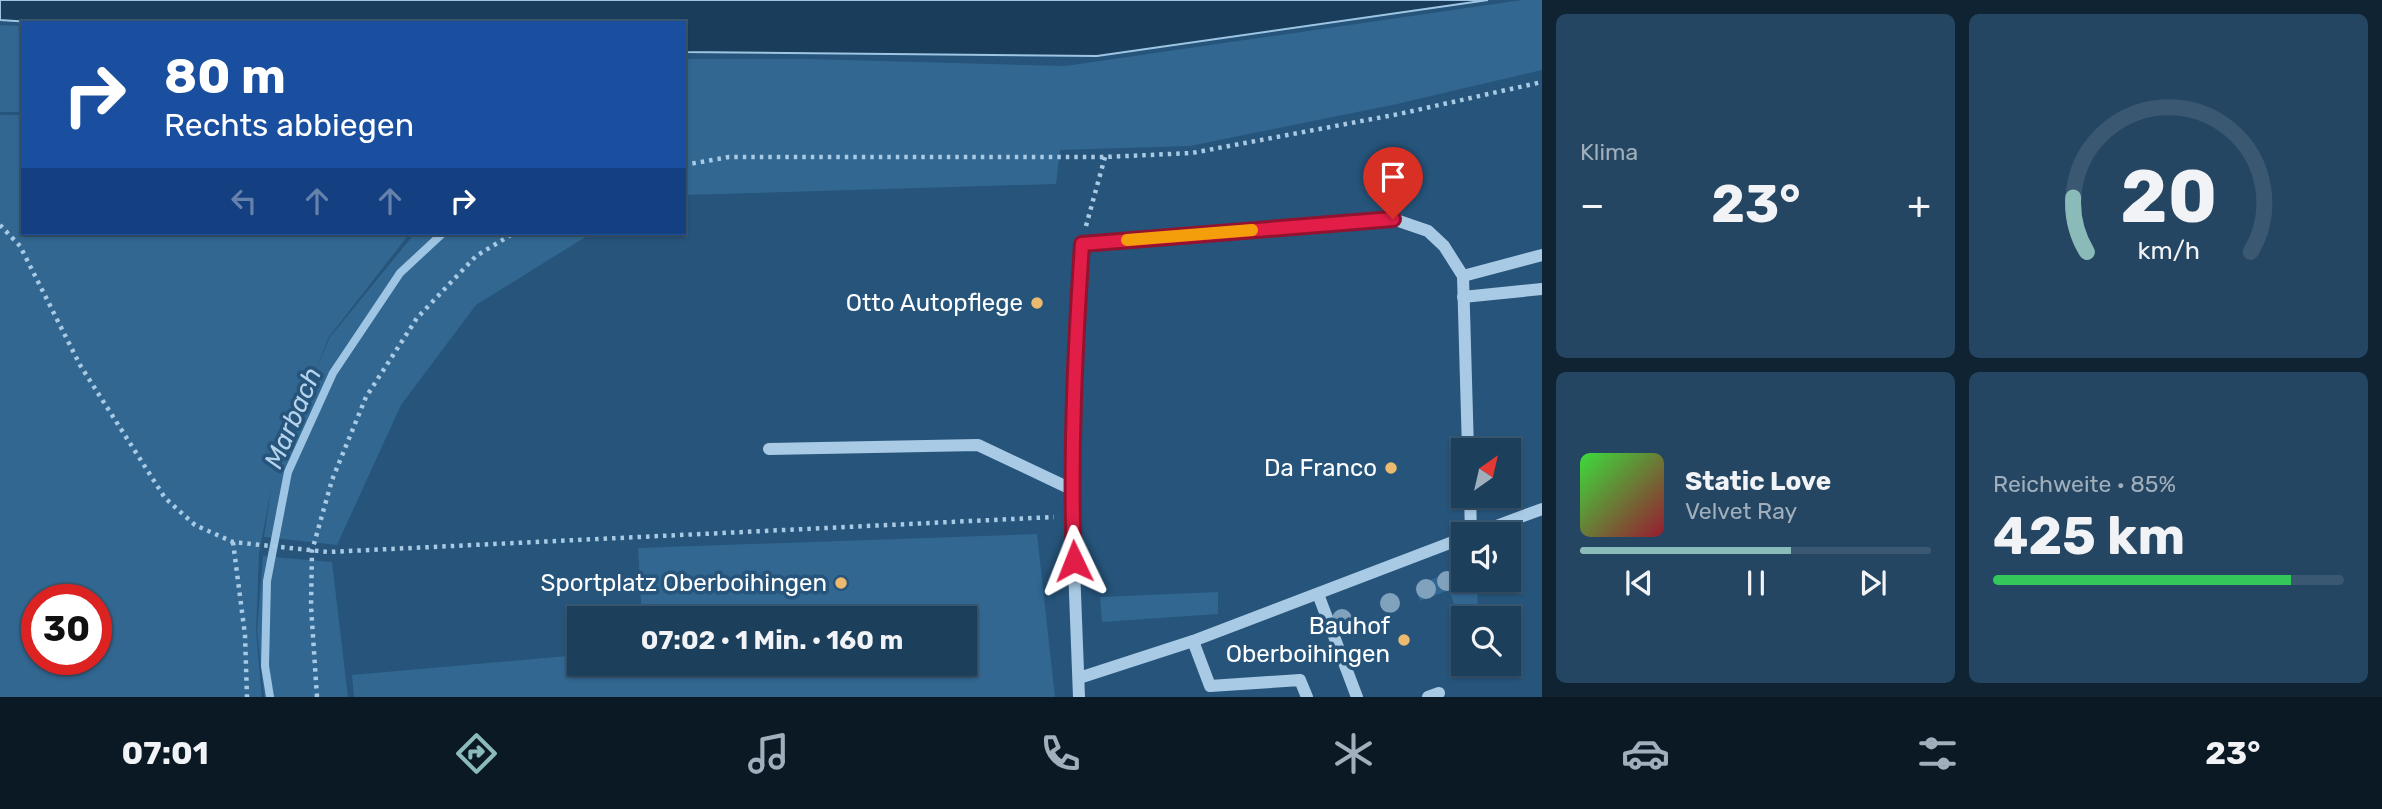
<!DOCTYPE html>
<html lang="de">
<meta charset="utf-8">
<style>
:root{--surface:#1c3f5c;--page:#254662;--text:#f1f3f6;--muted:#a0afbb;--line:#3a5872;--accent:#8bbbb9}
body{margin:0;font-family:Rubik,sans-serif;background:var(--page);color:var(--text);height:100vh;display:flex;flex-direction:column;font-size:26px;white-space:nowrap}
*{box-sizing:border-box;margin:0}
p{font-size:23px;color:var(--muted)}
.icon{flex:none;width:38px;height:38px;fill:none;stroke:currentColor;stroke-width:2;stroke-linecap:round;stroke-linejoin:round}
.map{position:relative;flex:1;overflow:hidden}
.panel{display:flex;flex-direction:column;gap:14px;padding:14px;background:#0f2333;width:840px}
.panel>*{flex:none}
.guide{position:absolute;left:21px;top:21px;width:665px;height:214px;border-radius:0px;box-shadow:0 2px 5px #0004,0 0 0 2px var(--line);background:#1a4fa0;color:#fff;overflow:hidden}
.needle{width:46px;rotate:34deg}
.controls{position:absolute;left:1451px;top:438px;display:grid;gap:14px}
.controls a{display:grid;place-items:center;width:70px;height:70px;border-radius:0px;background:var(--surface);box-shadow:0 2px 5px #0004,0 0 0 2px var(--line);font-size:35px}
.speed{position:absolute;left:21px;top:584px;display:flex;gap:14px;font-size:35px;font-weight:700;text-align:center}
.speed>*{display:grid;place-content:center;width:91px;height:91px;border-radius:50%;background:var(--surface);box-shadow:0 2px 5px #0004,0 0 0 2px var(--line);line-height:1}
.speed .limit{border:10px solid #d22;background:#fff;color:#111}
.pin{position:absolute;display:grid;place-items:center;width:60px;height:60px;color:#fff;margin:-72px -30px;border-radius:50% 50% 50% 0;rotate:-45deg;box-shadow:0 0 7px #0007}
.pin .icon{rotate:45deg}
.me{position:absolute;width:77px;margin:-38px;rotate:358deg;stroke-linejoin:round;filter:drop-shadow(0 0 5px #0008)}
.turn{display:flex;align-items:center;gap:24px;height:147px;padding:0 28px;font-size:32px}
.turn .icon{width:91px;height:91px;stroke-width:2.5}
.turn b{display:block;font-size:49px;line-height:60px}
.lanes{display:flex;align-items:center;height:66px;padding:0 28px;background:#0003;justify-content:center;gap:35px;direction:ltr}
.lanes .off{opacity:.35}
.big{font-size:52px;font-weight:700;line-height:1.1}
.panel .tile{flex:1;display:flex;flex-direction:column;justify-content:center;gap:10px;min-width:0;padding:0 24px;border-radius:10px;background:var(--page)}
.panel .dial{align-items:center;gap:0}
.dial svg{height:182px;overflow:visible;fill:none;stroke:var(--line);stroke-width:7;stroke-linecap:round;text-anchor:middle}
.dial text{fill:var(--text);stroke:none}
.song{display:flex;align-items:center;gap:21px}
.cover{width:84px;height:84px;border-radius:10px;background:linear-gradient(135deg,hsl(120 70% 55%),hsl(350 70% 35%))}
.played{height:7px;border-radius:4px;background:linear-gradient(90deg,var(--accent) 60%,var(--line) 60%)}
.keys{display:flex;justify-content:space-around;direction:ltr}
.heat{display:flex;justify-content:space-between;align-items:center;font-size:38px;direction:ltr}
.charge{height:10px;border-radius:5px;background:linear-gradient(90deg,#34c759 85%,var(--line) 0)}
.panel .tiles{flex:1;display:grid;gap:14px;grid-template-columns:repeat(2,1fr)}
.trip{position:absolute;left:567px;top:606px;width:410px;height:70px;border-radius:0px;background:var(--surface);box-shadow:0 2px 5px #0004,0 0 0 2px var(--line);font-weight:700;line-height:70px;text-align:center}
.menu{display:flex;height:112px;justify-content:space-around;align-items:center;background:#0b1925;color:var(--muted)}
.menu .icon{width:49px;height:49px}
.menu .current{color:var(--accent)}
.menu b{font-size:32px;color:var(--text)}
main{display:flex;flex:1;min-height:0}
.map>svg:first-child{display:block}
.green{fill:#316791;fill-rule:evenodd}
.water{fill:#1a3d5b;stroke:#9ec6e4;stroke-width:2}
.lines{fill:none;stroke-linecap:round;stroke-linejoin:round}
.stream{stroke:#9ec6e4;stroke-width:8}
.path{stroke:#a9cae4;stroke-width:4.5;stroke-dasharray:3.5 5;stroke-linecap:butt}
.minor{stroke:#a9cae4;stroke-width:12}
.tree{fill:#81a2bd}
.route-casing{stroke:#92132f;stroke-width:18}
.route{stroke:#e11d48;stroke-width:12}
.slow{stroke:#f59e0b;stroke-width:12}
.poi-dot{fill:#ecba6e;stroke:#26547a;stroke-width:2.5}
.labels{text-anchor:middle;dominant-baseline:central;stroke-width:7;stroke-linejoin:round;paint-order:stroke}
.poi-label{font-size:24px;fill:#fff;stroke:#26547a;text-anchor:end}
.water-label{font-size:26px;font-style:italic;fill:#b4d3ec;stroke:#26547a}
</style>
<main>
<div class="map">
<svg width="1542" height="697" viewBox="0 0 1542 697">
<rect width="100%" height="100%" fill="#26547a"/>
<!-- green -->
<g class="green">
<path d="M 1522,0 L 1542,0 L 1542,70 L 1397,104 L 1190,146 L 1060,150 L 1056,184 L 684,195 L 684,59 L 811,59 L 1065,66 Z"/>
<path d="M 0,25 L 23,26 L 23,112 L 0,112 Z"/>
<path d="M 0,115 L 23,115 L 23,233 L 410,233 L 329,337 L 314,374 L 330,337 L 415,233 L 592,233 L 476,305 L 401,405 L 337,545 L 264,537 L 271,489 L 259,554 L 256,631 L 262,697 L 0,697 ZM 37,600 L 96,600 L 96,660 L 37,660 Z"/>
<path d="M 1037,534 L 1055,697 L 354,697 L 352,675 L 579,655 L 579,663 L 964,663 L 964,618 L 642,618 L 638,548 Z"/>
<path d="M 263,556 L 332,562 L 348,697 L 264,697 L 257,631 Z"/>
<path d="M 1463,567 L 1463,579 L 1477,579 L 1478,618 L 1463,618 L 1463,628 L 1449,590 L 1420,601 L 1415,586 Z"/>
<path d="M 1218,592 L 1218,614 L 1102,622 L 1100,597 Z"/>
</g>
<!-- water -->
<path class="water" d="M 0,0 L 1488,0 L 1097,56 L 684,52 L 684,23 L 46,23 L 0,20 Z"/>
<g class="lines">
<!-- stream -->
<path class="stream" d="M 270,697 L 265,666 L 267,581 L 288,472 L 333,373 L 400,273 L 443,233"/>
<!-- path -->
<g class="path">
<path d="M 684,165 L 729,157 L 1105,157 L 1192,153 L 1399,114 L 1542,82"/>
<path d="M 0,225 L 20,246 L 80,365 L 165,498 L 195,525 L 233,542 L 328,552 L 1054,517"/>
<path d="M 1086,226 L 1105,157"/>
<path d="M 233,542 L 245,635 L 247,697"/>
<path d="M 317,697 L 311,606 L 312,551 L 332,480 L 366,397 L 417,318 L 476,256 L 514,233"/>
</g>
<!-- minor -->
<g class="minor">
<path d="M 1463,276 L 1468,450"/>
<path d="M 1463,276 L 1542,255"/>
<path d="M 1463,297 L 1542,289"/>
<path d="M 769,449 L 978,445 L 1071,489"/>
<path d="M 1470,495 L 1471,534"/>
<path d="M 1475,534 L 1542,509"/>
<path d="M 1318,594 L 1357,697"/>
<path d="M 1193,641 L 1210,686 L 1300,680 L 1307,697"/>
<path d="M 1079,678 L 1193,641 L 1463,538"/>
<path d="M 1079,697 L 1071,489 L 1075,350 L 1082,244 L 1393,219 L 1428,231 L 1444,246 L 1463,276"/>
<path d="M 1428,697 L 1439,693"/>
</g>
</g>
<!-- trees -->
<g class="tree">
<circle cx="1447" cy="581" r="10"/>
<circle cx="1426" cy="589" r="10"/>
<circle cx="1390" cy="603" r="10"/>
<circle cx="1342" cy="619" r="10"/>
</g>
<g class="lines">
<defs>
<path id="route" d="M 1074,561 C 1070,455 1075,350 1082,244 L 1393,219"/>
</defs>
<!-- route casing -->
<use href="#route" class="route-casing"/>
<!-- route -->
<use href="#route" class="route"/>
<!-- slow -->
<path class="slow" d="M 1127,240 L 1252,230"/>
</g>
<!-- markers -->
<g class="poi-dot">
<circle cx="1037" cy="303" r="7"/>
<circle cx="1391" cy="468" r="7"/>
<circle cx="841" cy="583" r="7"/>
<circle cx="1404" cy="640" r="7"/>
</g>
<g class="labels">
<!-- poi labels -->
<g class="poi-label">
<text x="1023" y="303">Otto Autopflege</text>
<text x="1377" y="468">Da Franco</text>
<text x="827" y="583">Sportplatz Oberboihingen</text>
<text x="1390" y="626">Bauhof<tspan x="1390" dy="28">Oberboihingen</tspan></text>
</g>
<!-- water labels -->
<g class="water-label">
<text transform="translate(293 418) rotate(-67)">Marbach</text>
</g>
</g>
</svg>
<div class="controls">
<a><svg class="needle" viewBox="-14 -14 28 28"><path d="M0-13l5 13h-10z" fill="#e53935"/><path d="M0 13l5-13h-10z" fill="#a0afbb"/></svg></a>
<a><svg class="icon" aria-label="sound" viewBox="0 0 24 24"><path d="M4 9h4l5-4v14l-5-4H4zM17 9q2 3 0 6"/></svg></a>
<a><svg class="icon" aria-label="search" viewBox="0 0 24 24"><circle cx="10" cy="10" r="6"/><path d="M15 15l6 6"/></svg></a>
</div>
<div class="speed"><div class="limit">30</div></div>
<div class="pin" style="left:1393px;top:219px;background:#d93025"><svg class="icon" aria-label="arrive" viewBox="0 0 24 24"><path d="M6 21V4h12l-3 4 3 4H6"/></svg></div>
<svg class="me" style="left:1074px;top:561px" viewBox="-20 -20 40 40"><path d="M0-17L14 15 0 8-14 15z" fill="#e11d48" stroke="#fff" stroke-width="4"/></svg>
<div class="trip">07:02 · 1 Min. · 160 m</div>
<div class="guide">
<div class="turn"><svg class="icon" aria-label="right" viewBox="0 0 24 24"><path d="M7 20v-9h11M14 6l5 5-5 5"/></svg><div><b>80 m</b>Rechts abbiegen</div></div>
<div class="lanes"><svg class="icon off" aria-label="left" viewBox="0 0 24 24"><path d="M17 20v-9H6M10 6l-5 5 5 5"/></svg><svg class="icon off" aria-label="ahead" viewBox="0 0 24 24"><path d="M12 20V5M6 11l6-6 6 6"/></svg><svg class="icon off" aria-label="ahead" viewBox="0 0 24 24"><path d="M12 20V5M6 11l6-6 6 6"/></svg><svg class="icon" aria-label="right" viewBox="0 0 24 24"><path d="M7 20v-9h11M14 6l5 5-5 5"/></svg></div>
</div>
</div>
<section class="panel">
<div class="tiles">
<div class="tile"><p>Klima</p>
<div class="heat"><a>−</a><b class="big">23°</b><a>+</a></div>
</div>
<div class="tile dial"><svg viewBox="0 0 100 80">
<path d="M14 69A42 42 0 1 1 86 69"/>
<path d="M14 69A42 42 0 0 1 8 45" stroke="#8bbbb9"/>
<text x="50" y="56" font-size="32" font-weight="700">20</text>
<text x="50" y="72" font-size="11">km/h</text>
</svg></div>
<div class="tile">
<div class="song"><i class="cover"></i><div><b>Static Love</b><p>Velvet Ray</p></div></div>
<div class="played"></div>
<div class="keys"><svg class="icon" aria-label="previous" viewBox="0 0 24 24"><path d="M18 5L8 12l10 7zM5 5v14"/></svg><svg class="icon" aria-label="pause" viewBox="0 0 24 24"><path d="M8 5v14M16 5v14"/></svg><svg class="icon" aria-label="next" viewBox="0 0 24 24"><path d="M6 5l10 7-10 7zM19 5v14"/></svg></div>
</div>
<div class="tile"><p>Reichweite · 85%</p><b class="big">425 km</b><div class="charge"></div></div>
</div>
</section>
</main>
<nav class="menu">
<b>07:01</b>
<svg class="icon current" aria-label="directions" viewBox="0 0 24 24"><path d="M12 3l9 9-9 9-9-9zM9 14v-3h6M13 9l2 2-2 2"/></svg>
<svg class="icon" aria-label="music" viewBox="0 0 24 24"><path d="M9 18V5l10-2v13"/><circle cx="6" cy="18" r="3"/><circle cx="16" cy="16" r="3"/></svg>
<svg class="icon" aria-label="phone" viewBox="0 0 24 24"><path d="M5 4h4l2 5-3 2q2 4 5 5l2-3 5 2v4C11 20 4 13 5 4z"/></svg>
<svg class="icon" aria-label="climate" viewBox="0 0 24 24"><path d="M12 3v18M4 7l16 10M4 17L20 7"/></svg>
<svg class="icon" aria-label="car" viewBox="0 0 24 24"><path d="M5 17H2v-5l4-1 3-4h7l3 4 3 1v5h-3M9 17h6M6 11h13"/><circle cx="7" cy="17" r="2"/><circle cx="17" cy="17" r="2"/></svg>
<svg class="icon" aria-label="filters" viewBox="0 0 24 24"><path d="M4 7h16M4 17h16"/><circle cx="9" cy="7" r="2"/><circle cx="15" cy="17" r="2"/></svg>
<b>23°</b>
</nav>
